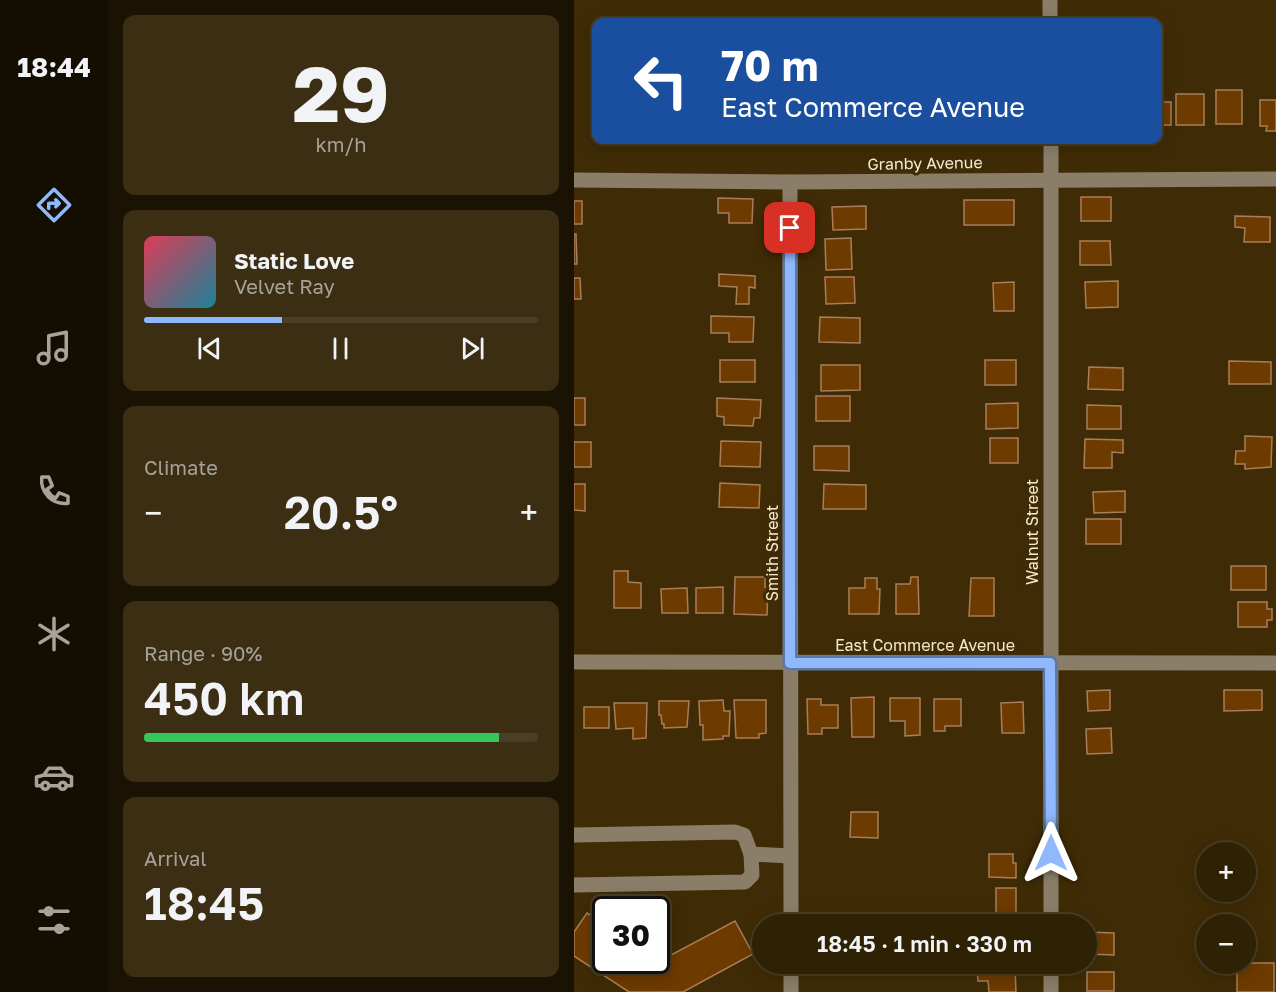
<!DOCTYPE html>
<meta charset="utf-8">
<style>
:root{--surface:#2f2104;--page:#3b2e13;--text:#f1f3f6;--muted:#a7a39a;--line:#4a3e26;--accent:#8fb8fd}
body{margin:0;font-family:"Golos Text",sans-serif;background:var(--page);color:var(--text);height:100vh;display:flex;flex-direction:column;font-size:22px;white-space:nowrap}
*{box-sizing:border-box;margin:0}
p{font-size:20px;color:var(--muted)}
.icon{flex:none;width:33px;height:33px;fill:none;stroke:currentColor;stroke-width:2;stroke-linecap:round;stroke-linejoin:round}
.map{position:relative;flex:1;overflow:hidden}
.side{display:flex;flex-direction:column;gap:15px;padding:15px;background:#1a1202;width:466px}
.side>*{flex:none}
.hud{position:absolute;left:18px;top:18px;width:570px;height:126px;border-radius:12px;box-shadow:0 3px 15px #0003,0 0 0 2px var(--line);background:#1a4fa0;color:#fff;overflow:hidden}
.fabs{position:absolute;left:622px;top:842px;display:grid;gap:12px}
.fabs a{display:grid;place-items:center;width:60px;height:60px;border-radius:50%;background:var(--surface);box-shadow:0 3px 15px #0003,0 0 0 2px var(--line);font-size:30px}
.speed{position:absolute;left:18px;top:896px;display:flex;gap:12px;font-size:30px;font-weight:700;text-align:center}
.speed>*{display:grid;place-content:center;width:78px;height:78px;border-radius:50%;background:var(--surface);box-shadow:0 3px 15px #0003,0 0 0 2px var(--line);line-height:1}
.speed .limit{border:3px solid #111;border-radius:9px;background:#fff;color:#111}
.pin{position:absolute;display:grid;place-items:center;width:51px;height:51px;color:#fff;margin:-26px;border-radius:12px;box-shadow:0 3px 9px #0006}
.me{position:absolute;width:66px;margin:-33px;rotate:0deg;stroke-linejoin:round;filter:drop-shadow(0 0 4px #0008)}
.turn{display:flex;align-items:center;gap:21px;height:126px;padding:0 30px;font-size:27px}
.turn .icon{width:78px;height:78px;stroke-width:2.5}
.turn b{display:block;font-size:42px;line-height:51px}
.big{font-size:45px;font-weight:600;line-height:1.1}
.side .widget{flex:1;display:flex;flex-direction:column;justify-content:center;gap:9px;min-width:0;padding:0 21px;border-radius:12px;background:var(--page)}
.side .dial{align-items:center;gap:0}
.dial b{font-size:78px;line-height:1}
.song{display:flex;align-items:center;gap:18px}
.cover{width:72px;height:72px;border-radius:9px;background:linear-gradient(135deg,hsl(350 70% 55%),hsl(190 70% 35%))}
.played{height:6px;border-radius:3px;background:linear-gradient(90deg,var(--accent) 35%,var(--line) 35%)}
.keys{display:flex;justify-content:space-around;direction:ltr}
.heat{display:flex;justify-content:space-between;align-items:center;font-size:33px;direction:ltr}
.charge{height:9px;border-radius:4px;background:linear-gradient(90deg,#34c759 90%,var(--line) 0)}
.trip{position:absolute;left:178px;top:914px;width:345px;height:60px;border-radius:30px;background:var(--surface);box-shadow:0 3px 15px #0003,0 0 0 2px var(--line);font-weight:600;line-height:60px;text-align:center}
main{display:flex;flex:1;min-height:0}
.tabs{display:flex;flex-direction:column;width:108px;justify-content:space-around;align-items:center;background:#130d02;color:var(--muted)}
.tabs .icon{width:42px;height:42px}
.tabs .selected{color:var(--accent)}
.tabs b{font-size:27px;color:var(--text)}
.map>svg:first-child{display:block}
.building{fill:#6d3a00;stroke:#a87d59;stroke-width:1.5}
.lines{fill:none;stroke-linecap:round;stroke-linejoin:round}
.minor{stroke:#8a7e69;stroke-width:15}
.route-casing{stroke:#5d78a4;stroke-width:15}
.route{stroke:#8fb8fd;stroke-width:10}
.labels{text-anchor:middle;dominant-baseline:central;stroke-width:6;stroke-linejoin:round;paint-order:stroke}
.street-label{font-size:16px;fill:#f7e8cf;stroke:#3f2c06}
</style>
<main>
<nav class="tabs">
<b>18:44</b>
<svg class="icon selected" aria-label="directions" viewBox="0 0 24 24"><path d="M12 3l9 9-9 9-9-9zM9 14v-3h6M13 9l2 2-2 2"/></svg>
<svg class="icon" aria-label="music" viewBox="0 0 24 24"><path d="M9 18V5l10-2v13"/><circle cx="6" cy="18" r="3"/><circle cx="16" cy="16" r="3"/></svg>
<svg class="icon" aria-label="phone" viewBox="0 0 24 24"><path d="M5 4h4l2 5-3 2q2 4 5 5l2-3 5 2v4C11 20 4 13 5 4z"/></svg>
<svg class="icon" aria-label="climate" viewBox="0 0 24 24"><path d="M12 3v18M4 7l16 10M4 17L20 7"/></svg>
<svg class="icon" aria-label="car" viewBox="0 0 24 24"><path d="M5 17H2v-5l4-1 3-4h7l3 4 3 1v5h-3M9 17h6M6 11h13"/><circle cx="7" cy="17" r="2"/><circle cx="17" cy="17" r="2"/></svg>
<svg class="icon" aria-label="filters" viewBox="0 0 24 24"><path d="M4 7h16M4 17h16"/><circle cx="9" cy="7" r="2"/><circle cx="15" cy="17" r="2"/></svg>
</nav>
<section class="side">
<div class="widget dial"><b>29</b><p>km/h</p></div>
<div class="widget">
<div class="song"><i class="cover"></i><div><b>Static Love</b><p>Velvet Ray</p></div></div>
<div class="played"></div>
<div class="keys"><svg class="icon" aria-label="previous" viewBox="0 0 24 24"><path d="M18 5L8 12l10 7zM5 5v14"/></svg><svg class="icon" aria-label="pause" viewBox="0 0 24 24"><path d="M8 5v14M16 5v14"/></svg><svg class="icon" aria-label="next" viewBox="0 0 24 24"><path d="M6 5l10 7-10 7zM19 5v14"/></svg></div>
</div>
<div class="widget"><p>Climate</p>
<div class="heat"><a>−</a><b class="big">20.5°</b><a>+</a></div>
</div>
<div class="widget"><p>Range · 90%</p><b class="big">450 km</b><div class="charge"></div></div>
<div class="widget"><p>Arrival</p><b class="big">18:45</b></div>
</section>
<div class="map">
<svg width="702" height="992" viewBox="0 0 702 992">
<rect width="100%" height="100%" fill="#3f2c06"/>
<!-- building -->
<g class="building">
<rect x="642" y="90" width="26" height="34"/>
<rect x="602" y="94" width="28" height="31"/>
<path d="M 686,100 L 702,100 L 702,131 L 692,131 L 693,126 L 686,126 Z"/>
<rect x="584" y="102" width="13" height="23"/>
<rect x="507" y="197" width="30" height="24"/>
<path d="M 144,198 L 179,199 L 178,223 L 155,223 L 155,213 L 144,213 Z"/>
<rect x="390" y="200" width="50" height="25"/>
<rect x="0" y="201" width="8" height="23"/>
<path d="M 292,206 L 292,229 L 259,230 L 258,207 Z"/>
<path d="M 661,216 L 696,217 L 696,242 L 670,242 L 671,228 L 661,227 Z"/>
<path d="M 0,234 L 2,234 L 3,264 L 0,264 Z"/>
<path d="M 277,238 L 278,269 L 252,270 L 251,239 Z"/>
<path d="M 506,241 L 536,241 L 537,265 L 506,265 Z"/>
<path d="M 145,274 L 181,276 L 181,288 L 175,287 L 175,304 L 162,304 L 163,287 L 145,286 Z"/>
<path d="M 251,277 L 280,277 L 281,303 L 252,304 Z"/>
<path d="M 0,278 L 6,278 L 7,299 L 0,299 Z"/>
<path d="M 544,281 L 544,307 L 512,308 L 511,282 Z"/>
<path d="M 440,282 L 440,311 L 420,311 L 419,283 Z"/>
<path d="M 137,316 L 180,317 L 179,342 L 155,342 L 155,333 L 137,333 Z"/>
<path d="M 246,317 L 286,318 L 286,343 L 245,342 Z"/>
<rect x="146" y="360" width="35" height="22"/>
<rect x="411" y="360" width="31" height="25"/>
<path d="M 655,361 L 697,362 L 697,384 L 655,384 Z"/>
<path d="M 247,365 L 286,365 L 286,390 L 247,391 Z"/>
<path d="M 515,367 L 549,368 L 549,390 L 514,389 Z"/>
<rect x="242" y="396" width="34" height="25"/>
<rect x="0" y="398" width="11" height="27"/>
<path d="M 143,398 L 187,400 L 186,418 L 180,418 L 179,426 L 150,425 L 150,417 L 143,416 Z"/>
<path d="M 444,403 L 444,428 L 412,429 L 412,404 Z"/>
<path d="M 513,405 L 547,406 L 547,429 L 513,429 Z"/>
<path d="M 671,436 L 698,437 L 697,467 L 671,469 L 671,464 L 661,464 L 662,451 L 671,451 Z"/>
<rect x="416" y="438" width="28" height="25"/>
<path d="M 511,439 L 549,440 L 549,453 L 538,452 L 538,468 L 510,468 Z"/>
<path d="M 147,441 L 187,442 L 186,467 L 146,466 Z"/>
<rect x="0" y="442" width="17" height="25"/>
<path d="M 240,446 L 275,446 L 275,471 L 240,470 Z"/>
<path d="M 146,483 L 186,485 L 185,508 L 145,507 Z"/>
<path d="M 0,484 L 11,484 L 11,511 L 0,510 Z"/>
<path d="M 250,484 L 292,485 L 292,509 L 249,509 Z"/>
<path d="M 551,491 L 551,512 L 520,513 L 519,492 Z"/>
<rect x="512" y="519" width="35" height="25"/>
<rect x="657" y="566" width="35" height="24"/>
<path d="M 40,571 L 54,571 L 54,582 L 67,583 L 67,608 L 40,608 Z"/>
<path d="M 161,577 L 191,577 L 191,587 L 194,587 L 193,615 L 160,614 Z"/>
<path d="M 337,577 L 344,577 L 345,614 L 322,614 L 322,584 L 336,584 Z"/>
<path d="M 291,578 L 303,578 L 303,589 L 306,589 L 305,614 L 275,614 L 275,588 L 291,588 Z"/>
<path d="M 397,578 L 420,578 L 420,616 L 395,616 Z"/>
<path d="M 149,587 L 149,613 L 122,613 L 122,588 Z"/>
<path d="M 113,588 L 114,613 L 88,613 L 87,589 Z"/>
<path d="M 664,602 L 693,602 L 693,609 L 698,609 L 698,620 L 693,620 L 693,627 L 664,627 Z"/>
<path d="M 536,690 L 536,710 L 514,711 L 513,691 Z"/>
<path d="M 650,690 L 688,690 L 688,710 L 650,711 Z"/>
<path d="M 300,697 L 300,737 L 278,737 L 277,698 Z"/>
<path d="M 316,698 L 346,698 L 346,735 L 331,736 L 331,721 L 316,721 Z"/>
<path d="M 233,699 L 247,699 L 247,705 L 264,705 L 264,728 L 248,728 L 248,734 L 234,734 Z"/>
<path d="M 360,699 L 387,699 L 387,726 L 371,726 L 371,731 L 360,731 Z"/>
<path d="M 149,700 L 150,711 L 156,711 L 155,736 L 149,736 L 149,739 L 129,740 L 129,725 L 126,725 L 125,701 Z"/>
<path d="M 160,700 L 192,700 L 192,733 L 185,734 L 185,738 L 162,738 Z"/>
<path d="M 85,701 L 115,701 L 113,727 L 90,728 L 90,724 L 88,724 L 87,715 L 85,715 Z"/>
<path d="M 449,702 L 450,733 L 428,733 L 427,703 Z"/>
<path d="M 40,703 L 73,703 L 72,738 L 59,739 L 59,728 L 42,729 Z"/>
<rect x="10" y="707" width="25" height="21"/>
<path d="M 537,728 L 538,753 L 513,754 L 512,729 Z"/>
<path d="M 277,812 L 304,812 L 304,838 L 276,837 Z"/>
<path d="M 415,854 L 439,854 L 439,863 L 442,863 L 442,878 L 415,877 Z"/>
<rect x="422" y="888" width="20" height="26"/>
<path d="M 13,913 L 32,925 L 32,960 L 82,959 L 86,961 L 161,921 L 179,954 L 109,992 L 55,992 L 0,956 L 0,932 Z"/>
<path d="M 513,932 L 540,933 L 540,955 L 513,954 Z"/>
<rect x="663" y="963" width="37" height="29"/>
<path d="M 441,966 L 442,992 L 415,992 L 414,981 L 404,981 L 403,968 Z"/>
<rect x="513" y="972" width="27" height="19"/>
</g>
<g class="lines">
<!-- minor -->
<g class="minor">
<path d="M 476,0 L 476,22"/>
<path d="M 477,140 L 477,924"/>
<path d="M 0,180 L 216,182 L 702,179"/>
<path d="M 216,182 L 217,924"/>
<path d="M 0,662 L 702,663"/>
<path d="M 0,835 L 161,832 L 170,835 L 177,854 L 216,856"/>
<path d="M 0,885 L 171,882 L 178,875 L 177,854"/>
<path d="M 217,963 L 217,992"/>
<path d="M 477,963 L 477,992"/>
</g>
</g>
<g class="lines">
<defs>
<path id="route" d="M 216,228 L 216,663 L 476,663 L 477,853"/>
</defs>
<!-- route casing -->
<use href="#route" class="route-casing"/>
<!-- route -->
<use href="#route" class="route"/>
</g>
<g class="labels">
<!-- street labels -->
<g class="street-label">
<text transform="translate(351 163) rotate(-1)">Granby Avenue</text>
<text transform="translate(458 532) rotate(-90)">Walnut Street</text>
<text transform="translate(198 553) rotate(-90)">Smith Street</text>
<text x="351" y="645">East Commerce Avenue</text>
</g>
</g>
</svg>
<div class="fabs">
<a>+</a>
<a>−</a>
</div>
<div class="speed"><div class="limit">30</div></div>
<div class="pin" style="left:216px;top:228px;background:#d93025"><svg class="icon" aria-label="arrive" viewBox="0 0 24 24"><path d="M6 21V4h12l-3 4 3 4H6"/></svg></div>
<svg class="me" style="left:477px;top:853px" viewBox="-20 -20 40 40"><path d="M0-17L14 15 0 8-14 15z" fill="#8fb8fd" stroke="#fff" stroke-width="4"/></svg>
<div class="trip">18:45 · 1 min · 330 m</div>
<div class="hud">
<div class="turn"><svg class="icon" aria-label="left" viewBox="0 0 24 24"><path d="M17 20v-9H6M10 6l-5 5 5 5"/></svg><div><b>70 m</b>East Commerce Avenue</div></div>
</div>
</div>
</main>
